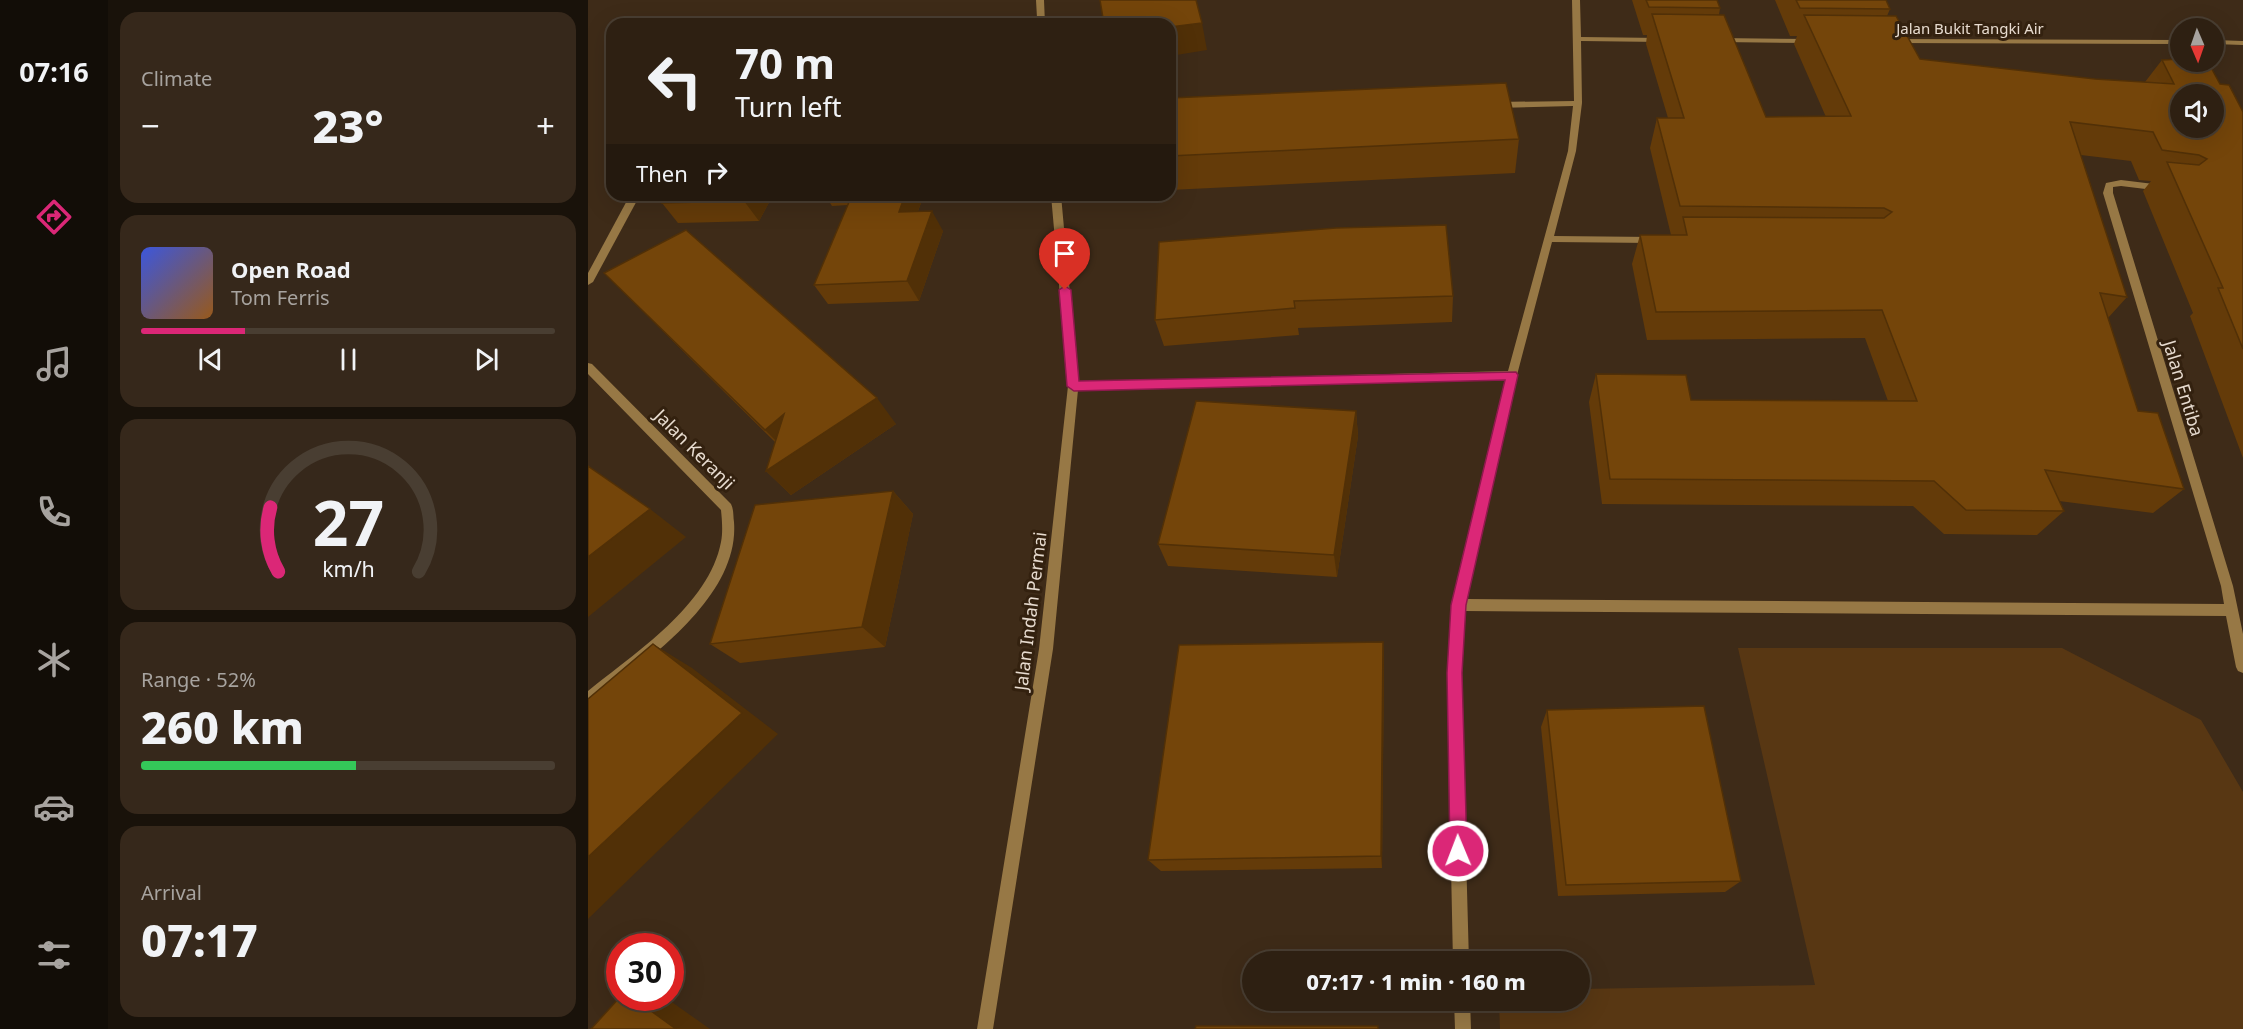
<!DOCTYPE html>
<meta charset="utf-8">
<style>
:root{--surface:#2e2012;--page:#36281b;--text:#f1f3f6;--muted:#a7a39f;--line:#493e32;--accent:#db2777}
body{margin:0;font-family:"Noto Sans",sans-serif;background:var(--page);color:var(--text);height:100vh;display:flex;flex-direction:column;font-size:22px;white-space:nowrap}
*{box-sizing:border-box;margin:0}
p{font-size:20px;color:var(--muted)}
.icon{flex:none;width:33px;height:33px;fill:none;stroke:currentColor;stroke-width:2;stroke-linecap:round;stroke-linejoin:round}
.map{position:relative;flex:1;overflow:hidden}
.side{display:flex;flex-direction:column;gap:12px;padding:12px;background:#19120a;width:480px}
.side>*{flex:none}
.banner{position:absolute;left:18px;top:18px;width:570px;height:183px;border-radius:18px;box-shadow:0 6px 24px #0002,0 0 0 2px var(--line);background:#2e2012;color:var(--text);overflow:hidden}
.needle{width:39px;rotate:178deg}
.controls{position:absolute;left:1582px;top:18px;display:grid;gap:12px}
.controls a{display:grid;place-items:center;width:54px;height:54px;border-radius:50%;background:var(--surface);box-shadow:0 6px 24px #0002,0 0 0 2px var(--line);font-size:30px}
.speed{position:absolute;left:18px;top:933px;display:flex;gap:12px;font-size:30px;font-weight:700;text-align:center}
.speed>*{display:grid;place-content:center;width:78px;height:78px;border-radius:50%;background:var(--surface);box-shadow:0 6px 24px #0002,0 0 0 2px var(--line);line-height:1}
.speed .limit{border:9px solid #d22;background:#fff;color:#111}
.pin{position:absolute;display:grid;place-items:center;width:51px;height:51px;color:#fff;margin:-62px -26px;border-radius:50% 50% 50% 0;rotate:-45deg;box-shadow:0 0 6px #0007}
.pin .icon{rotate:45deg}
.me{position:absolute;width:66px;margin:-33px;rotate:359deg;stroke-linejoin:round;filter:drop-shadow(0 0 4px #0008)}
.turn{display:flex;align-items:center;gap:21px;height:126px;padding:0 30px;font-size:27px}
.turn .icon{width:78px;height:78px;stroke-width:2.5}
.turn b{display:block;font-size:42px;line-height:51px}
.then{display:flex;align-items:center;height:57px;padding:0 30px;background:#0003;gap:12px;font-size:22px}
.big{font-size:45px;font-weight:800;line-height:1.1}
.side .tile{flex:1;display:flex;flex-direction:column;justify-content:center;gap:9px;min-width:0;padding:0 21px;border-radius:18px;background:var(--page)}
.side .dial{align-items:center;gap:0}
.dial svg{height:156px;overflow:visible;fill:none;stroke:var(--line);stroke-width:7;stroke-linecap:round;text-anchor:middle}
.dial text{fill:var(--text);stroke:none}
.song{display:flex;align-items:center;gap:18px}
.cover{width:72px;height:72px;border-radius:9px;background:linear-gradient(135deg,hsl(230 70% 55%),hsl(30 70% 35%))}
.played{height:6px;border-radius:3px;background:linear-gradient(90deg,var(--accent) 25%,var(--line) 25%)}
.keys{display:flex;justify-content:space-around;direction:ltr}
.heat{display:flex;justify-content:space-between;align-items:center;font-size:33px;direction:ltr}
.charge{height:9px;border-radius:4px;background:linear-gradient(90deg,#34c759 52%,var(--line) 0)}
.trip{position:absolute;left:654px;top:951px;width:348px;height:60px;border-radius:30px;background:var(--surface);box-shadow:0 6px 24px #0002,0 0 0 2px var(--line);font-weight:800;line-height:60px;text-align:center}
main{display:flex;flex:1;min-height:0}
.tab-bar{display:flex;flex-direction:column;width:108px;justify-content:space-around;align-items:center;background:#120d07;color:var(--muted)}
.tab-bar .icon{width:42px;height:42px}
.tab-bar .on{color:var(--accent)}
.tab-bar b{font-size:27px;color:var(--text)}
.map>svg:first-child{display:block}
.green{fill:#583713}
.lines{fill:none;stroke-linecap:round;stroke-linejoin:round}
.minor{fill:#977845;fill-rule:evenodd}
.wall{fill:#643b09}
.shaded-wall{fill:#513007}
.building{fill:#74450a;stroke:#513007;stroke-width:1.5;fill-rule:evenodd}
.route{fill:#db2777;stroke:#8e194d;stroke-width:1.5}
.labels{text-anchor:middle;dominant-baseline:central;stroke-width:6;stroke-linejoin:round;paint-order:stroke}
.far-street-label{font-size:15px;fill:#e7dbcf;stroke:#33210f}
.street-label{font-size:18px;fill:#e7dbcf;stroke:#33210f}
</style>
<main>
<nav class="tab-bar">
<b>07:16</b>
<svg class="icon on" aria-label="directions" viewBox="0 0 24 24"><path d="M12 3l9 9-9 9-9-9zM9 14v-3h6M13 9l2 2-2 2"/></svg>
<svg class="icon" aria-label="music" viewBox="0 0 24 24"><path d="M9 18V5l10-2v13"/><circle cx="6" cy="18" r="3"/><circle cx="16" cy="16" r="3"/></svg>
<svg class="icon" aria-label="phone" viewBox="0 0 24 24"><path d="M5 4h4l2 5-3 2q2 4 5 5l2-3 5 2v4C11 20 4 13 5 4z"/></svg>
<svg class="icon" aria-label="climate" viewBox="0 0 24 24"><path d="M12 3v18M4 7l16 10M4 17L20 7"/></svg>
<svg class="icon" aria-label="car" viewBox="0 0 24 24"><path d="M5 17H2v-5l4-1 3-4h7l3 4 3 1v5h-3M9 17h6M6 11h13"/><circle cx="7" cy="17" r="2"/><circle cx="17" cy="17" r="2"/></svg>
<svg class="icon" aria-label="filters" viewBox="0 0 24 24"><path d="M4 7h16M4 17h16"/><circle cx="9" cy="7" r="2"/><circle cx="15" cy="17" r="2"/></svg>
</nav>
<section class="side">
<div class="tile"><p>Climate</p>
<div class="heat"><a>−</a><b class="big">23°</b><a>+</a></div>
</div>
<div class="tile">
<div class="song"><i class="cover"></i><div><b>Open Road</b><p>Tom Ferris</p></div></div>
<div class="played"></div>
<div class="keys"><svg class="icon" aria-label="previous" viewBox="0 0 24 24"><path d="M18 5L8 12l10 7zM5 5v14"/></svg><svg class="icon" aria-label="pause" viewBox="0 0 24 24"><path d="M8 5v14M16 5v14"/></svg><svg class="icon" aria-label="next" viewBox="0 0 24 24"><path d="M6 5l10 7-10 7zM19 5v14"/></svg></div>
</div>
<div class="tile dial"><svg viewBox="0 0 100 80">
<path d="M14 69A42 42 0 1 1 86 69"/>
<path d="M14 69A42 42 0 0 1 10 36" stroke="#db2777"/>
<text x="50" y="56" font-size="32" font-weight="700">27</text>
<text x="50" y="72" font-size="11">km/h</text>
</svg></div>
<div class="tile"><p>Range · 52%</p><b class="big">260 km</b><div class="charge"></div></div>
<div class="tile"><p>Arrival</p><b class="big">07:17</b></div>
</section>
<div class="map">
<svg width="1655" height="1029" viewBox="0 0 1655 1029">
<rect width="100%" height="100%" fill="#3e2b18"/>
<!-- green -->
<path class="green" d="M 1150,648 L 1474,648 L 1613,720 L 1655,792 L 1655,1029 L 912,1029 L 911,1001 L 992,1000 L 992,989 L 1227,985 Z"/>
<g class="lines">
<!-- minor -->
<g class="minor">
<path d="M 448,0 L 456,0 L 457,24 L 415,24 L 419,22 L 449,18 Z"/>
<path d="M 984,0 L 992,0 L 993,37 L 1073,38 L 1077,40 L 1073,42 L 993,41 L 994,103 L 988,151 L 966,236 L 1065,237 L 1070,240 L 1065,243 L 964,242 L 929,375 L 879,599 L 1636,604 L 1633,586 L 1515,193 L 1518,183 L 1533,180 L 1574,185 L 1579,188 L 1574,191 L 1533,186 L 1525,187 L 1525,193 L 1645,586 L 1655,634 L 1655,673 L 1650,671 L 1648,667 L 1638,616 L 877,611 L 873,673 L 881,962 L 865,962 L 859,673 L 865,605 L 918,379 L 490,390 L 465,649 L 405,1029 L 389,1029 L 451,649 L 480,386 L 463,195 L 473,195 L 490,382 L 920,371 L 980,151 L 985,106 L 908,108 L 904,105 L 908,102 L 986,101 Z"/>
<path d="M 1129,38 L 1223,39 L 1227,41 L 1223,43 L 1132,42 L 1128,40 Z"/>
<path d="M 1303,39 L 1593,40 L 1593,44 L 1306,43 L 1302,41 Z"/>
<path d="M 1626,40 L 1655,41 L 1655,45 L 1626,44 Z"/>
<path d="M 42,195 L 52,195 L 5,282 L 0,285 L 0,273 Z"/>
<path d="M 0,363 L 4,364 L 143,504 C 146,510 145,516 146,522 C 151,587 82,642 37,678 C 25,687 13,700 0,705 L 0,691 C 47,653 121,605 133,542 C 135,532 134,520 133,510 L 0,374 Z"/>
<path d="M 866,1000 L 882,1000 L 883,1029 L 867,1029 Z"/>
</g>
</g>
<!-- wall -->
<g class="wall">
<path d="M 1044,0 L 1129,0 L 1132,8 L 1131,15 L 1178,117 L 1238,117 L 1206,44 L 1209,36 L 1202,36 L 1187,0 L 1298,0 L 1302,9 L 1299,16 L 1332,59 L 1507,79 L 1557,82 L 1574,60 L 1632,84 L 1655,112 L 1655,458 L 1602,316 L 1605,313 L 1555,191 L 1563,181 L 1551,180 L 1543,161 L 1493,155 L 1539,297 L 1520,318 L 1550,411 L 1596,489 L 1565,513 L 1471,501 L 1476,511 L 1449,535 L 1356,534 L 1325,506 L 1014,504 L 1001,402 L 1008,374 L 1103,400 L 1300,401 L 1277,338 L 1059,340 L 1044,264 L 1052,235 L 1083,235 L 1062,148 L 1069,118 L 1080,118 L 1058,44 L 1059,35 L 1055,35 Z"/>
<path d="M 582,98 L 931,139 L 927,173 L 582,190 Z"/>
<path d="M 79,195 L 185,195 L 171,221 L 90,223 L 74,203 Z"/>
<path d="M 237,195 L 336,195 L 330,211 L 355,231 L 331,301 L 240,304 L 226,285 L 260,205 L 244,206 Z"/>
<path d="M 571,242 L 865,296 L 864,322 L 710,328 L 711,335 L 576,346 L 567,320 Z"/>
<path d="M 16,273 L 308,424 L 203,495 L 178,471 L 187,442 Z"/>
<path d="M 768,411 L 770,436 L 749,577 L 580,566 L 570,544 Z"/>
<path d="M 305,491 L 325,514 L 297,647 L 152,663 L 122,644 Z"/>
<path d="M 795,642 L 796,661 L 794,868 L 573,871 L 560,860 Z"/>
<path d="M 959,710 L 1153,881 L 1137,892 L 970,896 L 953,727 Z"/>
</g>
<!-- shaded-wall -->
<g class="shaded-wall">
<path d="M 614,23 L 619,50 L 582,56 L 582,27 Z"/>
<path d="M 160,195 L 185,195 L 171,221 L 156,201 Z"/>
<path d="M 317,195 L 336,195 L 322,232 L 311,212 Z"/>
<path d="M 344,211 L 355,231 L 331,301 L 319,281 Z"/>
<path d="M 289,398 L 308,424 L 203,495 L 178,471 Z"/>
<path d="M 768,411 L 770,436 L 749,577 L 746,555 Z"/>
<path d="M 196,414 L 201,454 L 177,430 Z"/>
<path d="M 305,491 L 325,514 L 297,647 L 274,627 Z"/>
<path d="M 62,509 L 98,537 L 0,617 L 0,557 Z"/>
<path d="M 795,642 L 796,661 L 794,868 L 793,856 Z"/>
<path d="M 65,644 L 104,668 L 190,734 L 0,919 L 0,857 Z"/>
<path d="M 45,998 L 78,998 L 122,1029 L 88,1029 Z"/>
</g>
<!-- building -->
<g class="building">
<path d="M 512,0 L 608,0 L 614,23 L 582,27 L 582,24 L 516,24 Z"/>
<path d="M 1058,0 L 1129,0 L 1132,8 L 1061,7 Z"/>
<path d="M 1208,0 L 1298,0 L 1302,9 L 1212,8 Z"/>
<path d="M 1064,14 L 1136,15 L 1178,117 L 1263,116 L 1216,15 L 1308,16 L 1332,59 L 1507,79 L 1586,84 L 1574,60 L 1593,59 L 1593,62 L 1620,62 L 1632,84 L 1641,85 L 1655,112 L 1655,349 L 1630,288 L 1635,288 L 1579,162 L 1611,165 L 1619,159 L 1611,155 L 1574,150 L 1565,132 L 1482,122 L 1539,297 L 1512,293 L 1550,411 L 1570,413 L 1596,489 L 1457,470 L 1476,511 L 1378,510 L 1346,481 L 1022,479 L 1008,374 L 1098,375 L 1103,400 L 1329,401 L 1294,310 L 1068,312 L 1052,235 L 1099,235 L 1095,217 L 1296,218 L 1304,212 L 1296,208 L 1092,206 L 1069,118 L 1096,118 ZM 1593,94 L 1626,94 L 1626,128 L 1593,128 Z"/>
<path d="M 918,83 L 931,139 L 582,156 L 582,98 Z"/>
<path d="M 79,195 L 160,195 L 156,201 L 74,203 Z"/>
<path d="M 264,195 L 317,195 L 311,212 L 344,211 L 319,281 L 226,285 Z"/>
<path d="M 858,225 L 865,296 L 706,301 L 707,308 L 567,320 L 571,242 L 748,228 Z"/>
<path d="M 98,230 L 289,398 L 178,471 L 196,414 L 177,430 L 16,273 Z"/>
<path d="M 608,401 L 768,411 L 746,555 L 570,544 Z"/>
<path d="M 0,466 L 62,509 L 0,557 Z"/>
<path d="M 305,491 L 274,627 L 122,644 L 167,505 Z"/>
<path d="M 795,642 L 793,856 L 560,860 L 591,645 Z"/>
<path d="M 65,644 L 154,713 L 0,857 L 0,699 Z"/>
<path d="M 1116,706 L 1153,881 L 978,885 L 959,710 Z"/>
<path d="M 32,997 L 32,998 L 45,998 L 88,1029 L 3,1029 Z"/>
<path d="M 608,1026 L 790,1026 L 790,1029 L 607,1029 Z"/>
</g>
<!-- route -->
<path class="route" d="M 477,286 L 483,290 L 491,381 L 928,372 L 930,375 L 878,605 L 874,673 L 879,851 L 876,857 L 870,859 L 864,857 L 862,851 L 859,673 L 863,605 L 917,380 L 486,391 L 479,386 L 471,290 Z"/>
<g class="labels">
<!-- far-street labels -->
<g class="far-street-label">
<text x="1382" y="28">Jalan Bukit Tangki Air</text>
</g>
<!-- street labels -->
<g class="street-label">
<text transform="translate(1596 388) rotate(73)">Jalan Entiba</text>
<text transform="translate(107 449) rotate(45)">Jalan Keranji</text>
<text transform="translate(442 611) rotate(-83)">Jalan Indah Permai</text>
</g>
</g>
</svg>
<div class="controls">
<a><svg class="needle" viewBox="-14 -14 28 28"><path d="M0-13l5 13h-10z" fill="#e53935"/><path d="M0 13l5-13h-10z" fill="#a7a39f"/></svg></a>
<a><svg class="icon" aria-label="sound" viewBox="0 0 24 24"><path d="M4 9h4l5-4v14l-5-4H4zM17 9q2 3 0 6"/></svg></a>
</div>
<div class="speed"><div class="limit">30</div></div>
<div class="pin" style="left:477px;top:290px;background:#d93025"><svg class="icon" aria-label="arrive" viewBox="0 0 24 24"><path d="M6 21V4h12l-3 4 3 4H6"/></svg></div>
<svg class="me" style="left:870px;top:851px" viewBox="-20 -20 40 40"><circle r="17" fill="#db2777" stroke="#fff" stroke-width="3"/><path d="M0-11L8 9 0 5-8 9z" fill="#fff"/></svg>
<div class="trip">07:17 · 1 min · 160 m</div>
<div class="banner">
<div class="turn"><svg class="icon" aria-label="left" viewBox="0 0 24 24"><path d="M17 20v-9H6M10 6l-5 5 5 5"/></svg><div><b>70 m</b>Turn left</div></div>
<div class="then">Then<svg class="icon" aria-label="right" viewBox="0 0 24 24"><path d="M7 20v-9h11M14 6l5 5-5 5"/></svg></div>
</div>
</div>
</main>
